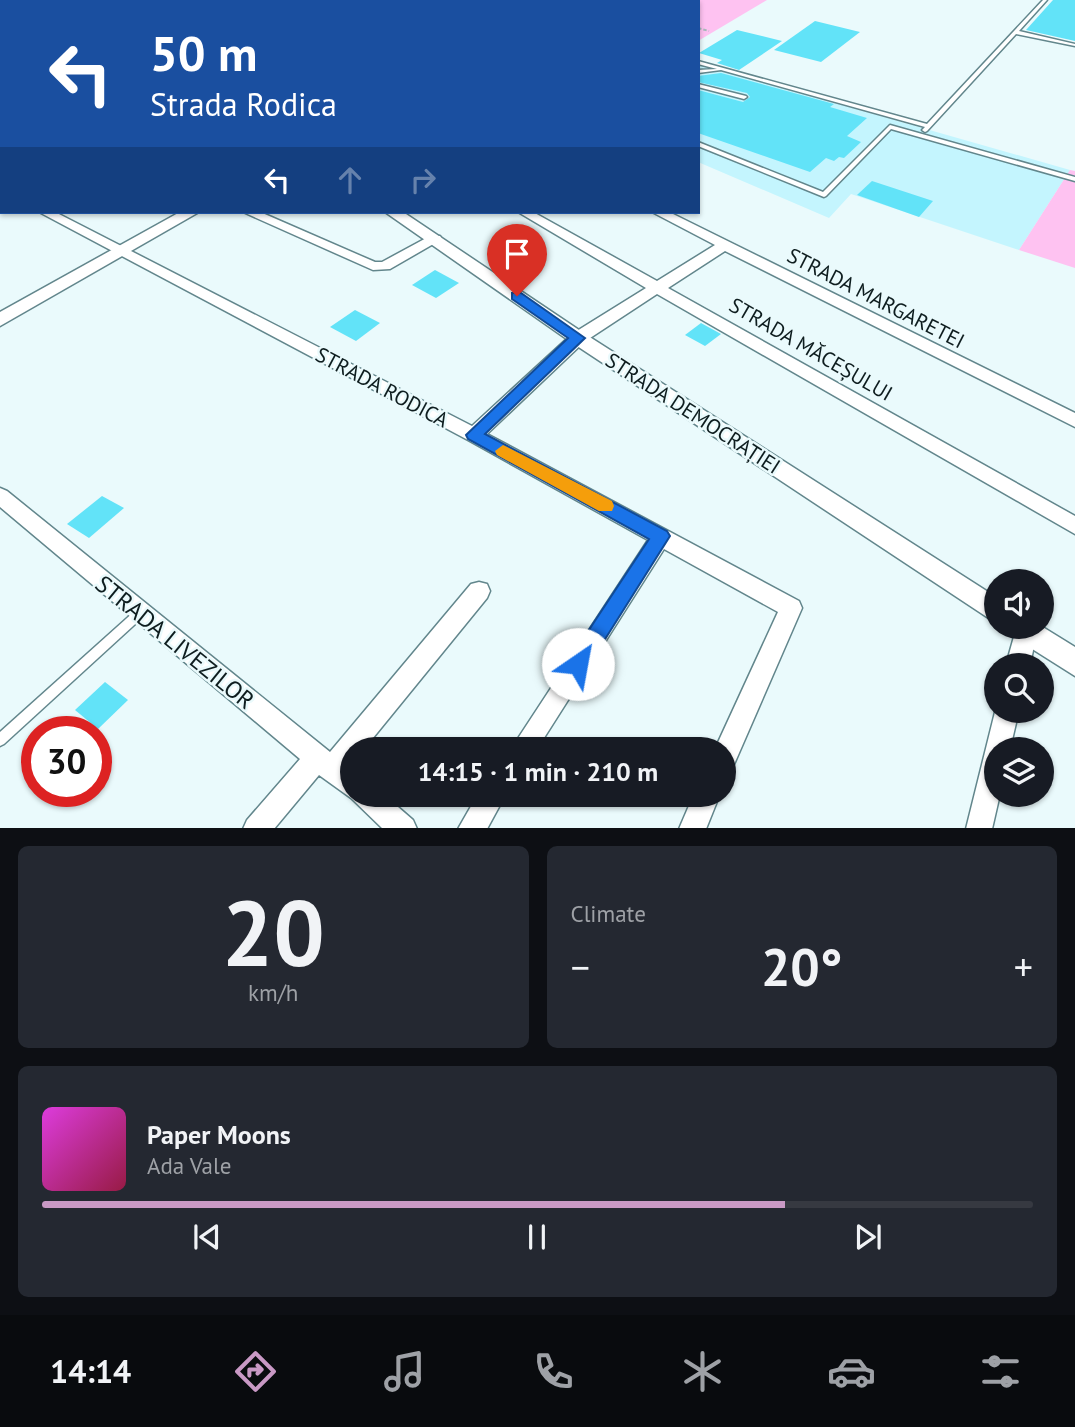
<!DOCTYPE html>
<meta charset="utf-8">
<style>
:root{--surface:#171b24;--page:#242831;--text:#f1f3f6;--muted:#9ea1a6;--line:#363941;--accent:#c999c5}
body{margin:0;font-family:"PT Sans",sans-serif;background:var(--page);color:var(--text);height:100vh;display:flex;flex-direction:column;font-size:26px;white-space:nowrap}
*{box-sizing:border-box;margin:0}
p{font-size:23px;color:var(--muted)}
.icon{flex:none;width:38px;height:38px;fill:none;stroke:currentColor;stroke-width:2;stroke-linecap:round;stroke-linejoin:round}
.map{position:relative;height:828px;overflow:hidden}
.panel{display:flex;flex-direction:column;gap:18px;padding:18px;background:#0d0f14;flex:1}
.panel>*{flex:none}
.top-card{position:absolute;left:0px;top:0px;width:700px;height:214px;box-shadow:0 2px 5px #0004;background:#1a4fa0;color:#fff;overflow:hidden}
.buttons{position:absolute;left:984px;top:569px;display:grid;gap:14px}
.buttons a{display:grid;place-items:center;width:70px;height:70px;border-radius:50%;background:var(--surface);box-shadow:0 2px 5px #0004;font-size:35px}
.speed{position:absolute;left:21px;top:716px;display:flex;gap:14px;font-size:35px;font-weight:700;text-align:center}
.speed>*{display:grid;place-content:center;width:91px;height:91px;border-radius:50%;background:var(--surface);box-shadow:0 2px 5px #0004;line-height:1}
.speed .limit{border:10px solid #d22;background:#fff;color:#111}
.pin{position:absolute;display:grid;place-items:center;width:60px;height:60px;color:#fff;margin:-72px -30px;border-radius:50% 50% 50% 0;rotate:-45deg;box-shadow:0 0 7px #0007}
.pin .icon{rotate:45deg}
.me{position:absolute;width:77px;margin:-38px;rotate:33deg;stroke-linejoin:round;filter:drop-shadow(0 0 5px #0008)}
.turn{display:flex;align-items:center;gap:24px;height:147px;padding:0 35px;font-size:32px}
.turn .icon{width:91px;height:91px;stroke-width:2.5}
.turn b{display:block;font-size:49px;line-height:60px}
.lanes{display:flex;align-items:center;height:66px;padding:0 35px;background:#0003;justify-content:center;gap:35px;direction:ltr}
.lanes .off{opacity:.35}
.big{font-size:52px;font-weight:800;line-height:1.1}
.panel .tile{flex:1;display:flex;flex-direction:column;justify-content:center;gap:10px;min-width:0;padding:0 24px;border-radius:10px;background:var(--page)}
.panel .dial{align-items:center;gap:0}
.dial b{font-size:91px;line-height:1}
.song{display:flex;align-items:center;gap:21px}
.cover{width:84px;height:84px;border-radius:10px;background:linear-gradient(135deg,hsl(300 70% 55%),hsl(340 70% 35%))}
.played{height:7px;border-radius:4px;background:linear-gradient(90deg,var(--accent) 75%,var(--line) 75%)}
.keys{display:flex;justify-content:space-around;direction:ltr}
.heat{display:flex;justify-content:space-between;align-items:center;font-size:38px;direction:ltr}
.panel .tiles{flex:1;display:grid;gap:18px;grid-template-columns:1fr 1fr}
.tile:last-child{grid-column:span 2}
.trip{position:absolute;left:340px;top:737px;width:396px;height:70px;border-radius:35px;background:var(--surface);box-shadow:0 2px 5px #0004;font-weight:800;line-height:70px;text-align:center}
.tab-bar{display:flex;height:112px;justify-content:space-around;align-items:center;background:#090b0e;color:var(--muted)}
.tab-bar .icon{width:49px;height:49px}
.tab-bar .current{color:var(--accent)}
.tab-bar b{font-size:32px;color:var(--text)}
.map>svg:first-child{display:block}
.built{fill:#c4f5fe}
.green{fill:#fec2f1}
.building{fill:#62e3f8}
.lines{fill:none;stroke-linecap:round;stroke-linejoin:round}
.service-casing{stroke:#62868c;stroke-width:3}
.minor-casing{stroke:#62868c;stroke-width:3}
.tertiary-casing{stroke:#62868c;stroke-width:3}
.path{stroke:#a8b8ba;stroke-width:2;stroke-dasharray:3.5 2;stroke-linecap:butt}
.service{fill:#fff;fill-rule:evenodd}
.minor{fill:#fff;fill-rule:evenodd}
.tertiary{fill:#fff;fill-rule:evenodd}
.route{fill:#1a73e8;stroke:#114b97;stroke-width:2}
.slow{fill:#f59e0b}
.labels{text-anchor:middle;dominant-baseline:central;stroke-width:5;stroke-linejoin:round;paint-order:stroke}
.street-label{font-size:21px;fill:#0e1d1f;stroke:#eafafc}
.near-street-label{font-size:24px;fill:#0e1d1f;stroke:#eafafc}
</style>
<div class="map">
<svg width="1075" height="829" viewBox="0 0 1075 829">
<rect width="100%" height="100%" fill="#eafafc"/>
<!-- built -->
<path class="built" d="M 698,64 L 1070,170 L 1019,250 L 851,194 L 829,218 L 698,162 Z"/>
<!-- green -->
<g class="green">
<path d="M 119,0 L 767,0 L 698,41 L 698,2 L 112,2 Z"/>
<path d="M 1070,170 L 1075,171 L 1075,268 L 1019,250 Z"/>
</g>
<!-- building -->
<g class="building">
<path d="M 1053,0 L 1075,0 L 1075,41 L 1026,30 Z"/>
<path d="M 815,21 L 860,32 L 821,62 L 774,50 Z"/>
<path d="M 737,30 L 782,41 L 739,70 L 717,63 L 722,60 L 699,53 Z"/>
<path d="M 721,73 L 834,104 L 830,107 L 867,118 L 847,136 L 861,142 L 844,158 L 839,157 L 834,161 L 826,158 L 810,172 L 698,133 L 698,90 L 743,102 L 750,97 L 747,93 L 698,82 L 698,76 Z"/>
<path d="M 872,181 L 933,201 L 919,217 L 857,195 Z"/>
<path d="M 435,270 L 459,283 L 436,298 L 412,285 Z"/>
<path d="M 355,310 L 380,323 L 356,341 L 330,327 Z"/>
<path d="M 701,323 L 721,334 L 705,346 L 685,335 Z"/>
<path d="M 102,496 L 124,508 L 89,538 L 67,524 Z"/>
<path d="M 105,682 L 128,700 L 98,729 L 75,710 Z"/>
</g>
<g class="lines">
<defs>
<g id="service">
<path d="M 1043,0 L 1047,0 L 1019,31 L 1075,44 L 1075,46 L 1016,34 L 927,131 L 925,132 L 922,130 L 925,127 L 721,70 L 698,73 L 698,70 L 717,69 L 698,64 L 698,61 L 927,124 Z"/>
<path d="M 698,84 L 746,96 L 747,97 L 744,99 L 698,87 Z"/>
<path d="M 890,125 L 1075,177 L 1075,181 L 891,129 L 826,196 L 824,197 L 698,146 L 698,142 L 823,192 Z"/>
<path d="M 140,608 L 144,610 L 145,613 L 144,616 L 4,744 L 0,746 L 0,732 L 136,610 Z"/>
</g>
<g id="minor">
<path d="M 2,31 L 2,37 L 0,38 L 0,32 Z"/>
<path d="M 2,57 L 2,63 L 0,64 L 0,58 Z"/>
<path d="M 0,184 L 2,185 L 2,193 L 0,192 Z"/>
<path d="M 39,212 L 55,212 L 472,426 L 572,334 L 646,288 L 518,212 L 533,212 L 657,281 L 715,245 L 652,212 L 669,212 L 1075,413 L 1075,427 L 725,251 L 668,288 L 1075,516 L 1075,534 L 657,294 L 584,342 L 487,434 L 799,601 L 802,608 L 732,769 L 723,772 L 723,749 L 715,749 L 778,612 L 664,549 L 537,749 L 511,749 L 648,540 L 468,440 Z"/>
<path d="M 243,212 L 260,212 L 375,262 L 382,262 L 430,236 L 440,236 L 442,239 L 390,269 L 373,270 Z"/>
<path d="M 0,488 L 7,491 L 330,752 L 471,584 L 479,582 L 487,584 L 490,591 L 487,598 L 364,749 L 352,749 L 349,767 L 352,794 L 383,794 L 413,820 L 417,829 L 383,829 L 351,798 L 319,775 L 274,829 L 243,829 L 247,820 L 300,759 L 0,507 Z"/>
<path d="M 1017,626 L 1035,626 L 1037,631 L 1030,665 L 1006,665 Z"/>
<path d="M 996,708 L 996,710 L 1019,710 L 1010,749 L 996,749 L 996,794 L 1000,794 L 992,829 L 966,829 Z"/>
<path d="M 478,794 L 506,794 L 487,829 L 458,829 Z"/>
<path d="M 694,794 L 720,794 L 706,829 L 679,829 Z"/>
</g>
<g id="tertiary">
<path d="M 66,0 L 78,0 L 79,2 L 67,2 Z"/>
<path d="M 180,212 L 199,212 L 0,326 L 0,312 Z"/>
<path d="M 385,212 L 403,212 L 585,334 L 996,597 L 996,623 L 571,342 Z"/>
<path d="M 1006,626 L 1041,626 L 1075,647 L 1075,676 L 1010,635 Z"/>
</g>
</defs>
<!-- service casing -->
<use href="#service" class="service-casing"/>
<!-- minor casing -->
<use href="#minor" class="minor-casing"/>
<!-- tertiary casing -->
<use href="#tertiary" class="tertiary-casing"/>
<!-- path -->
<g class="path">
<path d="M 577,0 L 585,2"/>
<path d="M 409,2 L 413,0"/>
<path d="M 492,2 L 496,0"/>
<path d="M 698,28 L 709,31"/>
</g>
<!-- service -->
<use href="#service" class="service"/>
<!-- minor -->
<use href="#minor" class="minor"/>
<!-- tertiary -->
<use href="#tertiary" class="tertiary"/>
</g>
<!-- route -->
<path class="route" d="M 512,293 L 521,293 L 585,338 L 485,434 L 667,531 L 670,536 L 585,671 L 578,674 L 571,671 L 568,664 L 571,657 L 649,539 L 468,439 L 466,435 L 568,338 L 512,299 Z"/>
<!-- slow -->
<path class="slow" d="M 503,445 L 612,501 L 614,506 L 612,511 L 599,511 L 497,455 L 495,451 Z"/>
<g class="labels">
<!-- street labels -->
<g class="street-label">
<text transform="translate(876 298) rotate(27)">STRADA MARGARETEI</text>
<text transform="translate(811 349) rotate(30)">STRADA MĂCEȘULUI</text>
<text transform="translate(382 387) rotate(28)">STRADA RODICA</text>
<text transform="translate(693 413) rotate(33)">STRADA DEMOCRAȚIEI</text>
</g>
<!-- near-street labels -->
<g class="near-street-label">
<text transform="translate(175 642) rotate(39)">STRADA LIVEZILOR</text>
</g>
</g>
</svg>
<div class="buttons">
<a><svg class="icon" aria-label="sound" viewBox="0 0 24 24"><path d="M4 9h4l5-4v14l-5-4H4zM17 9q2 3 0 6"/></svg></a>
<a><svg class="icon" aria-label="search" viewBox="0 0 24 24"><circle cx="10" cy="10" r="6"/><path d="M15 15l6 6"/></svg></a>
<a><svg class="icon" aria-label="layers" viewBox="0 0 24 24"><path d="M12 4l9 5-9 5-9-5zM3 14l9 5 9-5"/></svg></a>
</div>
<div class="speed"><div class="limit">30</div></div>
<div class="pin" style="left:517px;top:296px;background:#d93025"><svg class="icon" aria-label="arrive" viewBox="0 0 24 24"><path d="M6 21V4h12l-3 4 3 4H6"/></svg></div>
<svg class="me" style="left:578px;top:664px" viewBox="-20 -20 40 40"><circle r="19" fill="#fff"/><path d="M0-13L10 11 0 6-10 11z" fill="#1a73e8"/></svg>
<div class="trip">14:15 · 1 min · 210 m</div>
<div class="top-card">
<div class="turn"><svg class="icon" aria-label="left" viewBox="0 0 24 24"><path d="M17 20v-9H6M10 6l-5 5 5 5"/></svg><div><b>50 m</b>Strada Rodica</div></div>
<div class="lanes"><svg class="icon" aria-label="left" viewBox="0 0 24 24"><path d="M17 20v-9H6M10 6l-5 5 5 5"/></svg><svg class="icon off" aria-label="ahead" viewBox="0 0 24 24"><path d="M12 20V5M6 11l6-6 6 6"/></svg><svg class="icon off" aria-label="right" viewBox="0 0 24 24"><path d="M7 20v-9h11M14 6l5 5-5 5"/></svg></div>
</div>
</div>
<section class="panel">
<div class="tiles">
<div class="tile dial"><b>20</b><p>km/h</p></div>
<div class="tile"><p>Climate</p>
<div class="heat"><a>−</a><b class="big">20°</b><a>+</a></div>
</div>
<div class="tile">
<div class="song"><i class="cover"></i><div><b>Paper Moons</b><p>Ada Vale</p></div></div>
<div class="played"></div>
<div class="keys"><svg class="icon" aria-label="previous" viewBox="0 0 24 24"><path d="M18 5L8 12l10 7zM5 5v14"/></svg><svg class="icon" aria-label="pause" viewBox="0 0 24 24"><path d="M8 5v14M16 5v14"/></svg><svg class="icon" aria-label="next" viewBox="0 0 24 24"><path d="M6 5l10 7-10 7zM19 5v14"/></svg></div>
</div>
</div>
</section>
<nav class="tab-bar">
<b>14:14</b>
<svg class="icon current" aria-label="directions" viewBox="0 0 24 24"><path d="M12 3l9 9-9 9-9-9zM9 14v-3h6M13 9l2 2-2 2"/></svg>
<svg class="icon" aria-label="music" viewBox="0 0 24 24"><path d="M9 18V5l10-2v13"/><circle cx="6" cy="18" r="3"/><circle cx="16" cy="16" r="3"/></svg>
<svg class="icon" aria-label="phone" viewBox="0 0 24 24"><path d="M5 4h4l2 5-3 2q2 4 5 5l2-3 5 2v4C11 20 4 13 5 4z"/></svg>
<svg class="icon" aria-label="climate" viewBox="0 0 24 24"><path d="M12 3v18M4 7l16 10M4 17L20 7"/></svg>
<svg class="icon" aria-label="car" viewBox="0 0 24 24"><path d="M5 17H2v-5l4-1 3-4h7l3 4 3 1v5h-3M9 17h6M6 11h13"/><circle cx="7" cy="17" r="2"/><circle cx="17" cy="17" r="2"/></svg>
<svg class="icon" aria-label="filters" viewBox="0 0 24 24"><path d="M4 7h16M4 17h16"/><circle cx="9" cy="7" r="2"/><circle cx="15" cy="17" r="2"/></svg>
</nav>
